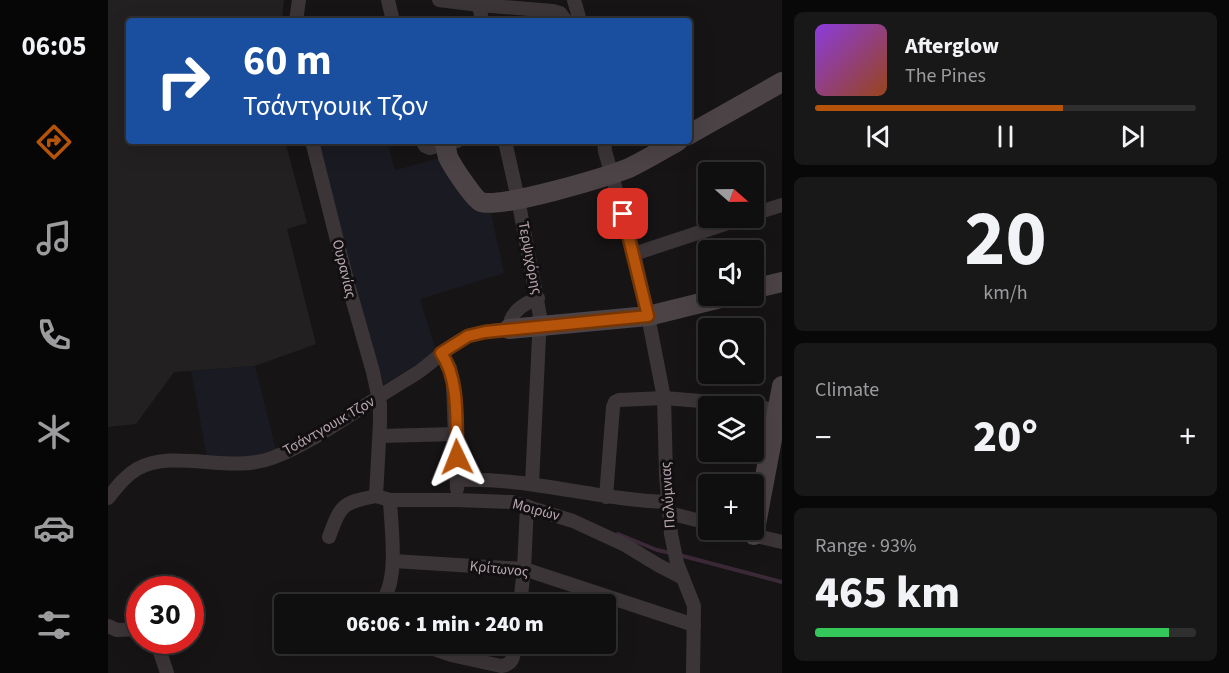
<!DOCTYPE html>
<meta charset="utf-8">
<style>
:root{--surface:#100f10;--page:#191819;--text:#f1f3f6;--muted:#9c9c9f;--line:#302f30;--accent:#b45309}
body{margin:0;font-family:"Source Sans 3",sans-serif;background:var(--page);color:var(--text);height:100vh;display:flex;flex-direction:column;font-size:22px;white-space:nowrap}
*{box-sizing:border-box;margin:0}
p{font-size:20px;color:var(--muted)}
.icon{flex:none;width:33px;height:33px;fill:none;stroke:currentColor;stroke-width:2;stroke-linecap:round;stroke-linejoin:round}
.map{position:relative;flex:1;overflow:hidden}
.details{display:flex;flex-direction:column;gap:12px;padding:12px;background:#090809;width:447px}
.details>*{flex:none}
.guide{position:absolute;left:18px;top:18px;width:566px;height:126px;border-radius:6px;box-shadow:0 6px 24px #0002,0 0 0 2px var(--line);background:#1a4fa0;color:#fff;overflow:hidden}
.needle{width:39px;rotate:110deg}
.controls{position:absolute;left:590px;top:162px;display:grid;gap:12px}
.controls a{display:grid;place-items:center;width:66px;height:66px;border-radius:6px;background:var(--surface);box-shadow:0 6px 24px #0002,0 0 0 2px var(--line);font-size:30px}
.speed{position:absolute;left:18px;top:576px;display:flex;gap:12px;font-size:30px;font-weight:700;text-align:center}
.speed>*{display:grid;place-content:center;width:78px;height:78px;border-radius:50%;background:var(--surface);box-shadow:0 6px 24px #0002,0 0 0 2px var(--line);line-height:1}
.speed .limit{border:9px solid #d22;background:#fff;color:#111}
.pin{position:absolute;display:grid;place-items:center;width:51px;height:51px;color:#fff;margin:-26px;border-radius:12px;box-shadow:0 3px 9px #0006}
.me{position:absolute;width:66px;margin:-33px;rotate:358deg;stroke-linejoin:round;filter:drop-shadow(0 0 4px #0008)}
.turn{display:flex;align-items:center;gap:21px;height:126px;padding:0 18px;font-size:27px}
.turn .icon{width:78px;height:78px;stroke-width:2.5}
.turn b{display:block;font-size:42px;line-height:51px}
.big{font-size:45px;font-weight:800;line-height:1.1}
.details .tile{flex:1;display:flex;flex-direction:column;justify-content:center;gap:9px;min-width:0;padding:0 21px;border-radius:9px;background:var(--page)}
.details .dial{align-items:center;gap:0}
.dial b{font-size:78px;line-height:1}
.song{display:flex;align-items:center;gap:18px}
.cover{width:72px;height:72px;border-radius:9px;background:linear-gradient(135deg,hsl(270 70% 55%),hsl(20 70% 35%))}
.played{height:6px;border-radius:3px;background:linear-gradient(90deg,var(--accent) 65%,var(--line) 65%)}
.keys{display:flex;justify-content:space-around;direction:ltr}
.heat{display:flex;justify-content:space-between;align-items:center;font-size:33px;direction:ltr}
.charge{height:9px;border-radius:4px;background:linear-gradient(90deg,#34c759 93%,var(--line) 0)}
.trip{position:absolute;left:166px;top:594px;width:342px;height:60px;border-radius:6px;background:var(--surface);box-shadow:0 6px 24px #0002,0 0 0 2px var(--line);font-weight:800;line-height:60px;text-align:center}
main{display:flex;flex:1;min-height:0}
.tabs{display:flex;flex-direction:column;width:108px;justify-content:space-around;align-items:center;background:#060606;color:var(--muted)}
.tabs .icon{width:42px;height:42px}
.tabs .active{color:var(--accent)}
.tabs b{font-size:27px;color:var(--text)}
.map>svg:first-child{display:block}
.built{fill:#232021}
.green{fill:#1a1b22}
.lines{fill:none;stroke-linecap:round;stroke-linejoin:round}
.stream{stroke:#3b2938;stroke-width:4}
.street{stroke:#3c3538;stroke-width:14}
.secondary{stroke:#4c4347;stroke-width:20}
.route-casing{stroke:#753606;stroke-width:15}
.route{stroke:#b45309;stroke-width:10}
.labels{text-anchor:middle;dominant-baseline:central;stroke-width:6;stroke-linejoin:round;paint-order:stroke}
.street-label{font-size:15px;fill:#b8a5b0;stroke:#110f10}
</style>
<main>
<nav class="tabs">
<b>06:05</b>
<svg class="icon active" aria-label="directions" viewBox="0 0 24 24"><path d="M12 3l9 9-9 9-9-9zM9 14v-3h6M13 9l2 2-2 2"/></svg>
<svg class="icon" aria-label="music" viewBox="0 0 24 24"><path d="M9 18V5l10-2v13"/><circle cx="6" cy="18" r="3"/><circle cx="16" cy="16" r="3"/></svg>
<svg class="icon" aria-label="phone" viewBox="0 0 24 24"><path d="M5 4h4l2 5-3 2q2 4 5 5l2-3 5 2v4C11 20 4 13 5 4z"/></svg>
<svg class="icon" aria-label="climate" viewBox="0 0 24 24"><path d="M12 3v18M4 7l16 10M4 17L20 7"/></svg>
<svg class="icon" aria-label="car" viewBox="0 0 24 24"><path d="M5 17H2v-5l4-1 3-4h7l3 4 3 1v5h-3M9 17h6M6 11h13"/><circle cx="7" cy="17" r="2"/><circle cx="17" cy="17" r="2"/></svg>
<svg class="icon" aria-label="filters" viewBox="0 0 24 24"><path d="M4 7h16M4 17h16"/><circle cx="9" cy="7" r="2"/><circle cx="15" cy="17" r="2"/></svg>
</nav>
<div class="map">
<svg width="674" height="673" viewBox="0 0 674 673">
<rect width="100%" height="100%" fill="#161415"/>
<!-- built -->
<path class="built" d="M 0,0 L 176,0 L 174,21 L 21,21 L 21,141 L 177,141 L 199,223 L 179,229 L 208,344 L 147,366 L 66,372 L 28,424 L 0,427 Z"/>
<!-- green -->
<g class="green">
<path d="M 216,141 L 279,141 L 287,170 L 332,158 L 382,209 L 396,273 L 312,299 L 328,351 L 292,375 L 276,384 L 258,327 L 211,142 Z"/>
<path d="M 147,366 L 168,450 C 146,460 122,458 99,457 L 83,371 Z"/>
</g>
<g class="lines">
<!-- stream -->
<g class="stream">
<path d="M 510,534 L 549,550 L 563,553"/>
<path d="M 571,555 L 674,582"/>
</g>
<!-- street -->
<g class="street">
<path d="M 280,0 L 285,21"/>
<path d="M 331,0 L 371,5 L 445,11 L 452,13 L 458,21"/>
<path d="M 466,0 L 472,21"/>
<path d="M 371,5 L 374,21"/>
<path d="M 188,21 L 191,0"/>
<path d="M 204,141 L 240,284 L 265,372 L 272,404 L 272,423 L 268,496 C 234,503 233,504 221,537"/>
<path d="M 315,141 L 317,146 L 322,148 L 349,141"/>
<path d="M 397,141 L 410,199 L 432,316 L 424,484"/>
<path d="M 496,141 L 497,151 L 526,254 L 540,316 L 556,398 L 558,475 L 563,534 L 569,563 L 586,606 L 585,673"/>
<path d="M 645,214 L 674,205"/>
<path d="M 526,254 L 635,218"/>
<path d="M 333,353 L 342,368 L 345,384 L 349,489"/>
<path d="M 645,407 L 674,410"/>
<path d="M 272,436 L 348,434"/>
<path d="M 350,480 C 421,477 489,500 560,502"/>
<path d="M 268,496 L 282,500 L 348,500 L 404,502 L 465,521 L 517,545 L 550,565 L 575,578"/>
<path d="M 498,497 L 505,407 L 507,402 L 511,400 L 556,398 L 605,402 L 642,406"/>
<path d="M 0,498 C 9,487 17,476 29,469 C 66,448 121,474 164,458 C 194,447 220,429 247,412 C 268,398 288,386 309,373 C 327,361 341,344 361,336 C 373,331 388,330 401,329 C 402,312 415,304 430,298"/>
<path d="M 561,513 L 600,523"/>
<path d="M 624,530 L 674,542"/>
<path d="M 285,561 L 416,569 L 586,625"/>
<path d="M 272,604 C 292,582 283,529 282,500"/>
<path d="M 412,604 L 416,569 L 419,506"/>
<path d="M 0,626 L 9,630 L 32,629"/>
<path d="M 48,640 L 59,673"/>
<path d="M 311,644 L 343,655 L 393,666 C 407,664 405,655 407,644"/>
</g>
<!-- secondary -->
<g class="secondary">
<path d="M 580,135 L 674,82"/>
<path d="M 337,144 C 338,148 339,153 340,157 C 344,166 366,199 373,202 C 393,209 498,177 521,168 C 538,160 554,150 570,141"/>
<path d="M 645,289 L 674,282"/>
<path d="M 401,329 L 540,316 L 621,296"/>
<path d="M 646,535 L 674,386"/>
</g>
</g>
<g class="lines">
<defs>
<path id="route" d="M 349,457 C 348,425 352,379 333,353 L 360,336 L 377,332 L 540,316 L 515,214"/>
</defs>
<!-- route casing -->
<use href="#route" class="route-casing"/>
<!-- route -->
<use href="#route" class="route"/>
</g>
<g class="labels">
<!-- street labels -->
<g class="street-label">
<text transform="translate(422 258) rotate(79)">Τερψιχόρης</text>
<text transform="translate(236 269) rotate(76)">Ουρανίας</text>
<text transform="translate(221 426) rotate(-30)">Τσάντγουικ Τζον</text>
<text transform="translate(560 495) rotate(-94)">Πολύμνιας</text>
<text transform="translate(428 510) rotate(15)">Μοιρών</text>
<text transform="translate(391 569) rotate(6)">Κρίτωνος</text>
</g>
</g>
</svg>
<div class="controls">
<a><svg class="needle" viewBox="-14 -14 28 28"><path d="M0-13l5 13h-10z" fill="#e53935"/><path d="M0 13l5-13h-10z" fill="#9c9c9f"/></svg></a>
<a><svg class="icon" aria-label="sound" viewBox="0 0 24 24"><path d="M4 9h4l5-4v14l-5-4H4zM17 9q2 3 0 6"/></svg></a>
<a><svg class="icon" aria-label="search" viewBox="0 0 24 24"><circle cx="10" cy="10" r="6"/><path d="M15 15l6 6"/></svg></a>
<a><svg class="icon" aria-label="layers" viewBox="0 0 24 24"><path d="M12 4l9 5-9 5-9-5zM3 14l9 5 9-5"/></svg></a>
<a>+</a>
</div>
<div class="speed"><div class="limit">30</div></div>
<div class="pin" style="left:515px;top:214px;background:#d93025"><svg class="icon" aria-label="arrive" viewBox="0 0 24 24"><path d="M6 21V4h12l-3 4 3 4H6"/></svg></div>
<svg class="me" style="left:349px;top:457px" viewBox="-20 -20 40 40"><path d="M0-17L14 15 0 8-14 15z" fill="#b45309" stroke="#fff" stroke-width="4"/></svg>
<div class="trip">06:06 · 1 min · 240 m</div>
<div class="guide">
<div class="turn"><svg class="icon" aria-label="right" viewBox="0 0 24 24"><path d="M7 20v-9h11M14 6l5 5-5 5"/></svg><div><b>60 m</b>Τσάντγουικ Τζον</div></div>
</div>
</div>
<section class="details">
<div class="tile">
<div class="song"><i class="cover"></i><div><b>Afterglow</b><p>The Pines</p></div></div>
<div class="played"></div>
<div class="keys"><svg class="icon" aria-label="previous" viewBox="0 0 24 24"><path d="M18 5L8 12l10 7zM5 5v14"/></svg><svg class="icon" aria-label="pause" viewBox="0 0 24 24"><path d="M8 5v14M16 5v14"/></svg><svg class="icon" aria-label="next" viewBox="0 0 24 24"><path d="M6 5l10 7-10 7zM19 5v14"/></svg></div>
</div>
<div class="tile dial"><b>20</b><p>km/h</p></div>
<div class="tile"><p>Climate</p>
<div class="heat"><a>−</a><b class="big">20°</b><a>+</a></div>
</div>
<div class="tile"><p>Range · 93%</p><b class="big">465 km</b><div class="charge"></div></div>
</section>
</main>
